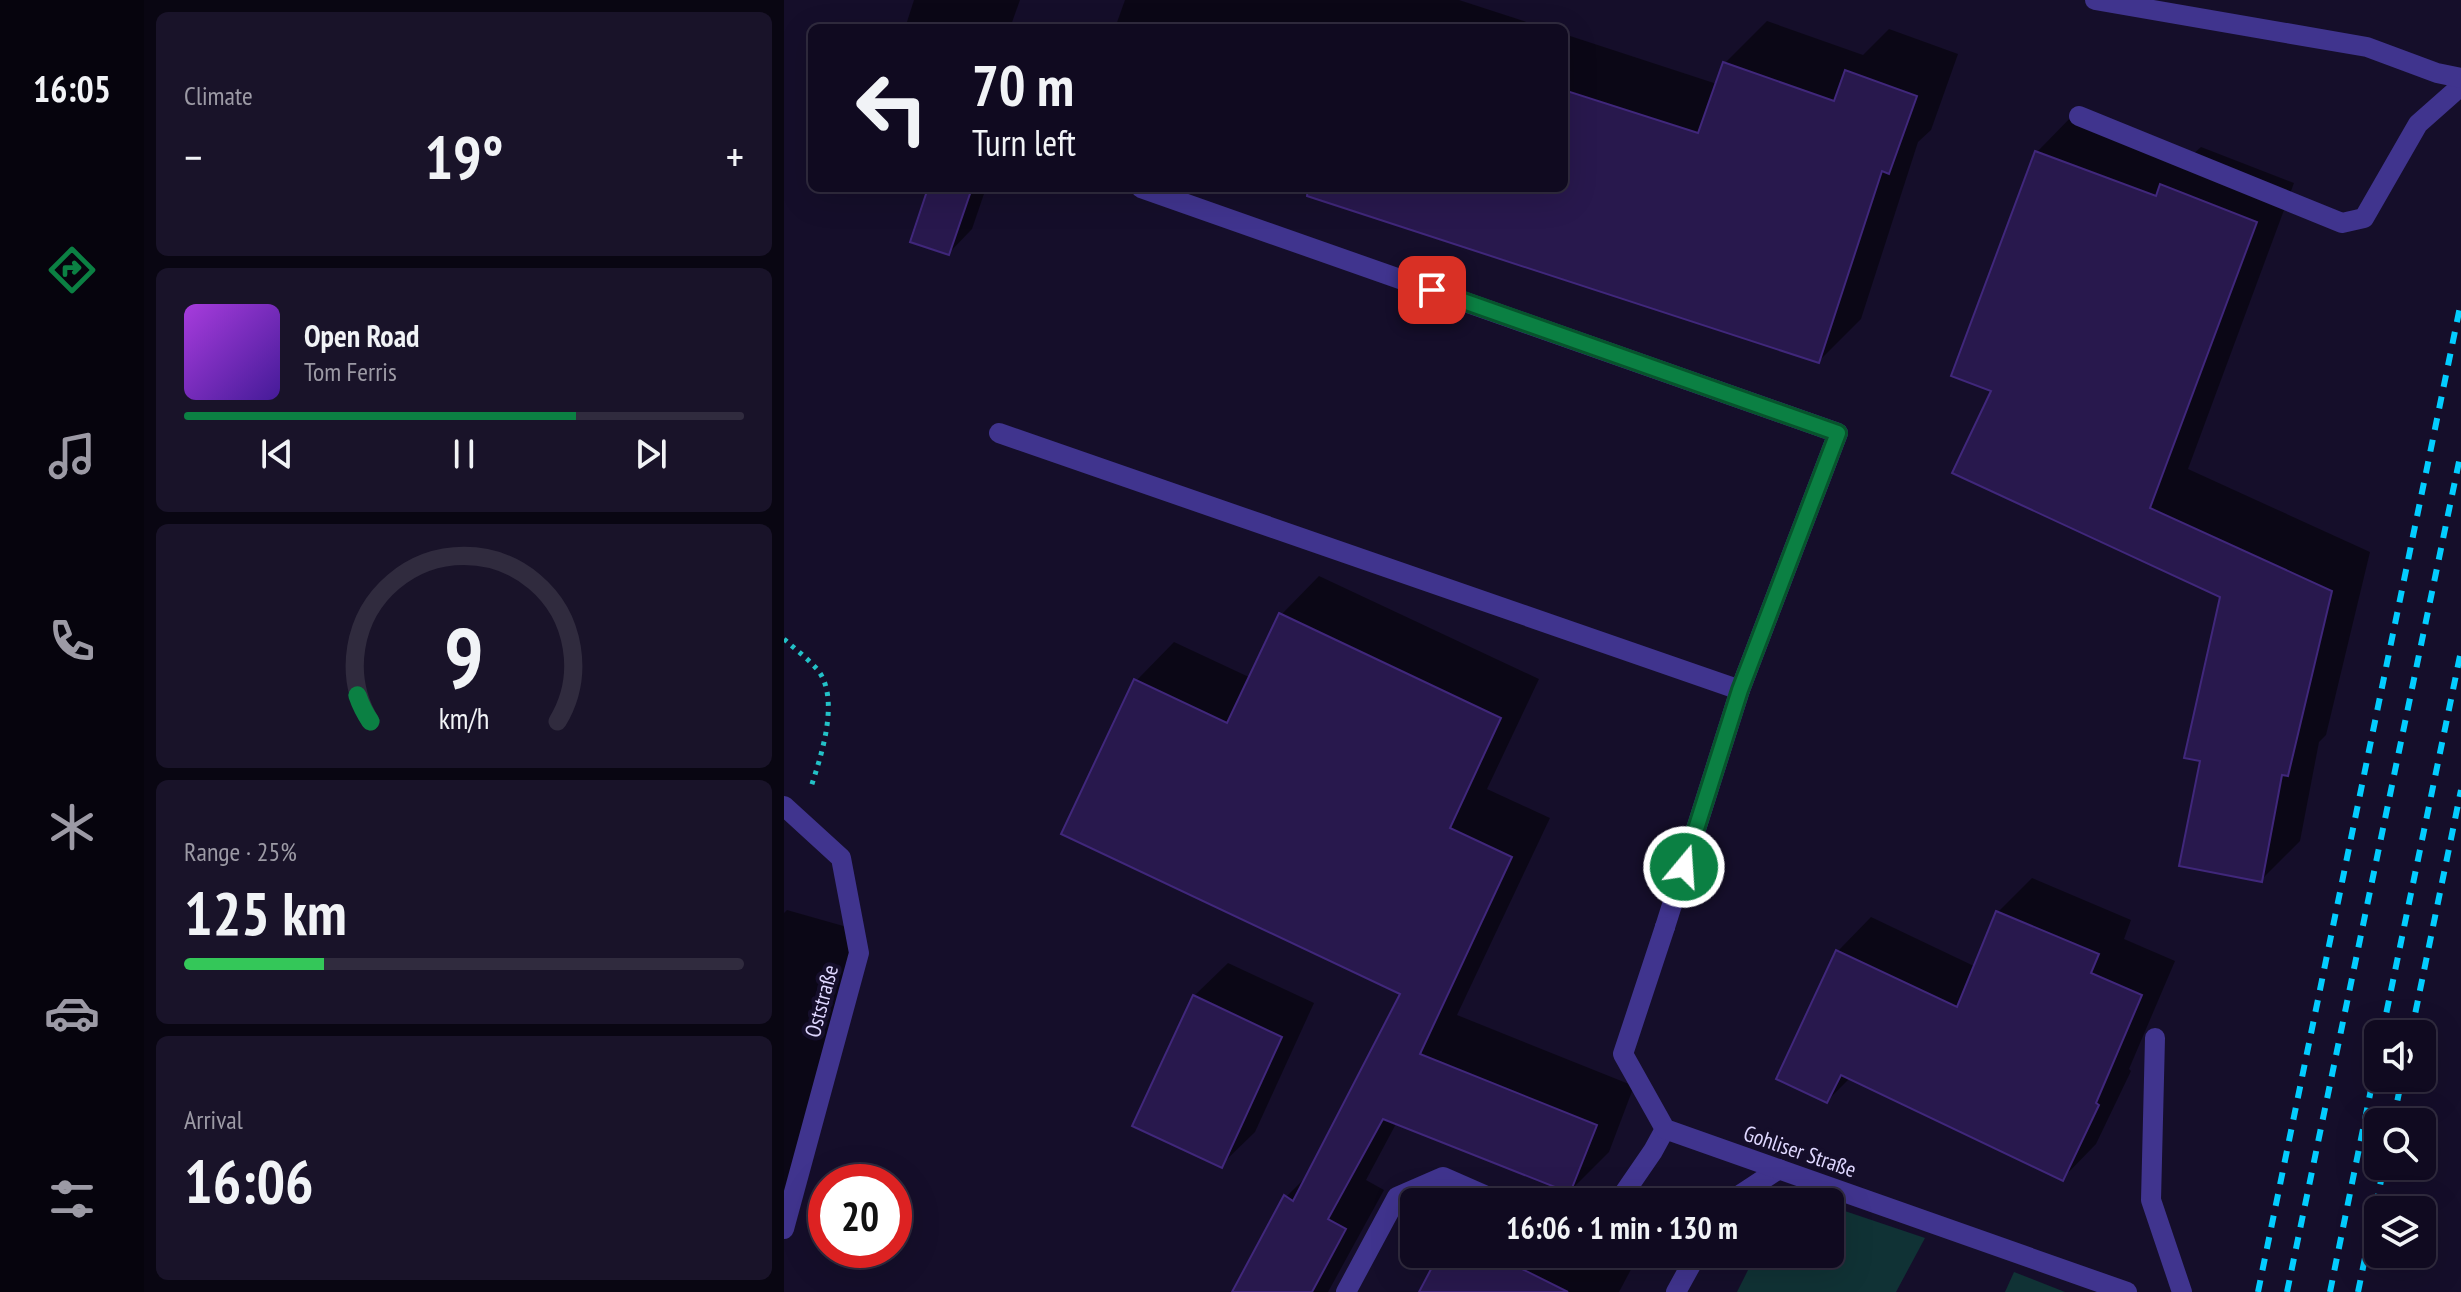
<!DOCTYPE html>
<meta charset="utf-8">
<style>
:root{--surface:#100a20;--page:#191329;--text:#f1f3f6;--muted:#9c9aa5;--line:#302b3e;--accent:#0b8043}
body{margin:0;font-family:"PT Sans Narrow",sans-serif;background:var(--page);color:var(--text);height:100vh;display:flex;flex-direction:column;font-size:30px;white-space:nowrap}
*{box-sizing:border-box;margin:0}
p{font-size:26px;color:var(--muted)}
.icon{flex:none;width:44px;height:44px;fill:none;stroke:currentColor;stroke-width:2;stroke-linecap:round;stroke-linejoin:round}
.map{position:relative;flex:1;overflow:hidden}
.panel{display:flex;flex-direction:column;gap:12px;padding:12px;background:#090612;width:640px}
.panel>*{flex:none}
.banner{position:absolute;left:24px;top:24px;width:760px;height:168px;border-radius:12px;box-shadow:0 8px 32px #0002,0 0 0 2px var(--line);background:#100a20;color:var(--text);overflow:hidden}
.fabs{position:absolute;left:1580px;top:1020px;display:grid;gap:16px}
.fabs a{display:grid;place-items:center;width:72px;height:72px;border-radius:12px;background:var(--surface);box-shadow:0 8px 32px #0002,0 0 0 2px var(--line);font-size:40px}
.speed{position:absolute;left:24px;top:1164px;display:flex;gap:16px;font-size:40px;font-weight:700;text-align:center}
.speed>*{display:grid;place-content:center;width:104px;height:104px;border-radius:50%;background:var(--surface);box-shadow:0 8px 32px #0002,0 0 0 2px var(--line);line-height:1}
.speed .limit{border:12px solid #d22;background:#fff;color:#111}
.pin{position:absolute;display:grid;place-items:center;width:68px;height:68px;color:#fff;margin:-34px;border-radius:16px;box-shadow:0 4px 12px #0006}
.me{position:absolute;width:88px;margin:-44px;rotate:18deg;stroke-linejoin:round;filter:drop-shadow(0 0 6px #0008)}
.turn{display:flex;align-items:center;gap:28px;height:168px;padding:0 32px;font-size:36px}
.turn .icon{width:104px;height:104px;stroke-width:2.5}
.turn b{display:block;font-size:56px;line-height:68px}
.big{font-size:60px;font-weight:600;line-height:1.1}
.panel .tile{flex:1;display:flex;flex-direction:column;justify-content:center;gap:12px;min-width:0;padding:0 28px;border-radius:12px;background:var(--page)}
.panel .dial{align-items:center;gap:0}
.dial svg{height:208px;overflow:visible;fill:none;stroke:var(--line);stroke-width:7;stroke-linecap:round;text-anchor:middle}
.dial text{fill:var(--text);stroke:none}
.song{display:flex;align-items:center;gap:24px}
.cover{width:96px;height:96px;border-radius:12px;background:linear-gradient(135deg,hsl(280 70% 55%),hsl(260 70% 35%))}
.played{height:8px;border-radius:4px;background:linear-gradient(90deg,var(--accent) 70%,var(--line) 70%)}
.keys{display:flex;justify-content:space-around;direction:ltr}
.heat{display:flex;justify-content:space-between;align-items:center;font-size:44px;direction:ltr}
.charge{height:12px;border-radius:6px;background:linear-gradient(90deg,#34c759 25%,var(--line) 0)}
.trip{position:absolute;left:616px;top:1188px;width:444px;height:80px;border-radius:12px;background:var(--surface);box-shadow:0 8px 32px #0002,0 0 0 2px var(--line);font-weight:600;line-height:80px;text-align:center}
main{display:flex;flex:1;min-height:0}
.menu{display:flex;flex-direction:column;width:144px;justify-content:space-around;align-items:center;background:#06040d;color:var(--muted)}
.menu .icon{width:56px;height:56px}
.menu .on{color:var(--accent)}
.menu b{font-size:36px;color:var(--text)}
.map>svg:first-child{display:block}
.green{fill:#103235}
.shadow{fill:#0007}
.building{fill:#28184d;stroke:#40277b;stroke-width:2}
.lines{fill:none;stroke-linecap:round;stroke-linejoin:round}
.path{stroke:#23c1c7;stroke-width:5;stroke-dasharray:4 6;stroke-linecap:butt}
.service{stroke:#40348e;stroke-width:20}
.minor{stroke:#40348e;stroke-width:20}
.rail{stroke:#03cdff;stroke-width:6;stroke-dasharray:12 10;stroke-linecap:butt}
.route-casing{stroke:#07532c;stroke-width:20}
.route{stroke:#0b8043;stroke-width:14}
.labels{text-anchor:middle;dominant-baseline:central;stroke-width:8;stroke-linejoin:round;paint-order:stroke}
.street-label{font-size:22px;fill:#dfd7ff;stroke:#150e2a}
</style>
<main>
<nav class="menu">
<b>16:05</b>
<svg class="icon on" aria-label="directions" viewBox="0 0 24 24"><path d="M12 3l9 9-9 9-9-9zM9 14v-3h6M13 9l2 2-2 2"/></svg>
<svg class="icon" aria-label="music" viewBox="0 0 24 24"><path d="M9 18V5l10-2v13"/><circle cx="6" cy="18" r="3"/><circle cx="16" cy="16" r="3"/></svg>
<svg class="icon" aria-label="phone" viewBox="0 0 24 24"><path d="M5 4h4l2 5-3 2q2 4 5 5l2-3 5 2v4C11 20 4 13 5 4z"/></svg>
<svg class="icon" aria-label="climate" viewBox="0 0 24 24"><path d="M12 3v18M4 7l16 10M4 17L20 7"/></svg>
<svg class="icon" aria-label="car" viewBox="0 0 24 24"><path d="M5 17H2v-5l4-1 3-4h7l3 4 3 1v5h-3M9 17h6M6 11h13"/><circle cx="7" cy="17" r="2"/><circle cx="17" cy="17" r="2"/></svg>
<svg class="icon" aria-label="filters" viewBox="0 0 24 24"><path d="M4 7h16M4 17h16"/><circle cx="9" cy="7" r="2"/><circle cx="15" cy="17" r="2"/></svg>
</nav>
<section class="panel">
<div class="tile"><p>Climate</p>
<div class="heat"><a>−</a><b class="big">19°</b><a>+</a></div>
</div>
<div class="tile">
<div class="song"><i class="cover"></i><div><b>Open Road</b><p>Tom Ferris</p></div></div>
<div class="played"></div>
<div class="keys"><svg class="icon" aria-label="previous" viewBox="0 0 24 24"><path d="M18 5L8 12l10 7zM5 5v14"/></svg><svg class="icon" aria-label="pause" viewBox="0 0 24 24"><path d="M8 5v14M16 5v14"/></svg><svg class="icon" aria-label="next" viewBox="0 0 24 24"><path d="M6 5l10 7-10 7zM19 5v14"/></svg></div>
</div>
<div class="tile dial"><svg viewBox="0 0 100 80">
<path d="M14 69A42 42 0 1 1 86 69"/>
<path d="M14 69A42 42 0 0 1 9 59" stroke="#0b8043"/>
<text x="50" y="56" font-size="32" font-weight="700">9</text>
<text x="50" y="72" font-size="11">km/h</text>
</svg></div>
<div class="tile"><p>Range · 25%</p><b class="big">125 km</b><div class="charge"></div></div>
<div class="tile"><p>Arrival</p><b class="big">16:06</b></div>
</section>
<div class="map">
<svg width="1677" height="1292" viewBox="0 0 1677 1292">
<rect width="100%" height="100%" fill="#150e2a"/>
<!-- green -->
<g class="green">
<path d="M 1046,1206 L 1141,1238 L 1112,1292 L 953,1292 L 972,1254 L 1046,1254 Z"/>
<path d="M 1230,1272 L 1281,1292 L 1221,1292 Z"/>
</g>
<!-- shadow -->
<g class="shadow">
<path d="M 130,0 L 236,0 L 226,28 L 121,28 Z"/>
<path d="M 341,0 L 675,0 L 761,28 L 331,28 Z"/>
<path d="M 983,21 L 1079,55 L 1105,29 L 1174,54 L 1147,130 L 1134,142 L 1077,319 L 1035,361 L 506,188 L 780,188 L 780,34 L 933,84 L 941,63 Z"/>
<path d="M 1291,113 L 1407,156 L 1417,147 L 1510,183 L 1404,469 L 1586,552 L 1542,735 L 1535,742 L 1516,841 L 1477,880 L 1418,759 L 1438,595 L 1210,390 L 1253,152 Z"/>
<path d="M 146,188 L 202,188 L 188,229 L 165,253 Z"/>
<path d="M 535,576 L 755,679 L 703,789 L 766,818 L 673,1015 L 850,1086 L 825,1152 L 786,1191 L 613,1122 L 582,1180 L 600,1190 L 544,1292 L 450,1292 L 502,1197 L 526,1173 L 619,993 L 352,681 L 390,642 L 467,678 L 497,615 Z"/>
<path d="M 1248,878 L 1347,920 L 1340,939 L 1391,961 L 1345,1069 L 1347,1071 L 1312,1144 L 1279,1178 L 1066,1078 L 1043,1101 L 1054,951 L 1087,917 L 1192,967 L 1214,912 Z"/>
<path d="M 3,910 L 77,931 L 0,1216 L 0,913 Z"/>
<path d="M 444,963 L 530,1003 L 471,1132 L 437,1165 L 410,996 Z"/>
<path d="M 657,1254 L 836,1254 L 851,1262 L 835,1292 L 637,1292 Z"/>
</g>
<!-- building -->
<g class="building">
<path d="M 939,62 L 1050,101 L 1061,70 L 1133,96 L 1105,174 L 1098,171 L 1035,363 L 523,196 L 524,188 L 780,188 L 780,90 L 914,133 Z"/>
<path d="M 1251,151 L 1372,196 L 1376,184 L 1473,222 L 1366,508 L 1548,591 L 1504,776 L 1498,775 L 1478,882 L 1395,866 L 1416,761 L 1400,758 L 1436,597 L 1168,473 L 1207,391 L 1167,376 Z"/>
<path d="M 144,188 L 188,188 L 165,255 L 126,242 Z"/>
<path d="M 495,613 L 717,718 L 666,828 L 728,857 L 636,1054 L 813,1125 L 786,1193 L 599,1119 L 544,1219 L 562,1229 L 528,1292 L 448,1292 L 500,1195 L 509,1201 L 616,994 L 277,834 L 350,679 L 443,723 Z"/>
<path d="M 1212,911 L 1315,954 L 1307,973 L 1358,995 L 1312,1103 L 1315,1105 L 1279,1181 L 1057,1075 L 1043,1103 L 992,1079 L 1052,950 L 1173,1007 Z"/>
<path d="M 409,995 L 498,1037 L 438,1168 L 348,1126 Z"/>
<path d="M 655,1254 L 708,1254 L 784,1292 L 635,1292 Z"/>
</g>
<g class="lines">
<!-- path -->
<path class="path" d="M 0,639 C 11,649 23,658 33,669 C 57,698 37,756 27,787"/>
<!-- service -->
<g class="service">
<path d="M 1295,116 L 1558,223 L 1580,218 L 1634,124 L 1677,86"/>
<path d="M 215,433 L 956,690 L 1054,433 L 357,188"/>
<path d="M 881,927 L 956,690"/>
<path d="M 834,1202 L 869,1151 L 881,1129"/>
<path d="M 945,1202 L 995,1169"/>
<path d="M 562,1292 L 613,1197 L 659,1177 L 716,1202"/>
<path d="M 892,1292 L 913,1254"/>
</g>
<!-- minor -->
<g class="minor">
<path d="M 1311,0 L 1583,47 L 1653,73 L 1677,78"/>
<path d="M 0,806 L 57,858 L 75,953 L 0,1229"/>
<path d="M 881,927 L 839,1054 L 881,1129 L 1343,1292"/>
<path d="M 1371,1038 L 1367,1200 L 1398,1292"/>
</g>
<!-- rail -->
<g class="rail">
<path d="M 1598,1034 L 1677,651"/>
<path d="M 1627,1034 L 1677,790"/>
<path d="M 1609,1122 L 1618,1078"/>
<path d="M 1474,1292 L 1677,302"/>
<path d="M 1503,1292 L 1677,452"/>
<path d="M 1546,1292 L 1594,1055"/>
<path d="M 1574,1292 L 1600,1166"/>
</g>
</g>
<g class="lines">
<defs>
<path id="route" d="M 648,290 L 1054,433 L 956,690 L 900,867"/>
</defs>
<!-- route casing -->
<use href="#route" class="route-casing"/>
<!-- route -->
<use href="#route" class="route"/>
</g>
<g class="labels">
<!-- street labels -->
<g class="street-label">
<text transform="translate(37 1001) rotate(-75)">Oststraße</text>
<text transform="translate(1016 1151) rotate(19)">Gohliser Straße</text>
</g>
</g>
</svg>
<div class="fabs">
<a><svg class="icon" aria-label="sound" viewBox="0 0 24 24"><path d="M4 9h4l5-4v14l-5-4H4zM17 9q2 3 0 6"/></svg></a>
<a><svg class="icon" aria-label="search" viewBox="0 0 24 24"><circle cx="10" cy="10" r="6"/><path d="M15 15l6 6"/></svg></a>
<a><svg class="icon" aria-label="layers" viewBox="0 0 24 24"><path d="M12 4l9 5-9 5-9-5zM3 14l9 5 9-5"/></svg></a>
</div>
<div class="speed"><div class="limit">20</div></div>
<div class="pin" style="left:648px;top:290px;background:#d93025"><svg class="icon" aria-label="arrive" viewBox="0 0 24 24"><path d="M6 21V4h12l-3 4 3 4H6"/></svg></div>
<svg class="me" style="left:900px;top:867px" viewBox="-20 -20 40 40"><circle r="17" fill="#0b8043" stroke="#fff" stroke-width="3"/><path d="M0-11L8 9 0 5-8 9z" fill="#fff"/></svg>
<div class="trip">16:06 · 1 min · 130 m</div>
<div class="banner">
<div class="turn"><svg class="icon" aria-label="left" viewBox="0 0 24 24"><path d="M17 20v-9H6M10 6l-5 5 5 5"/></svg><div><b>70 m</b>Turn left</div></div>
</div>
</div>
</main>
